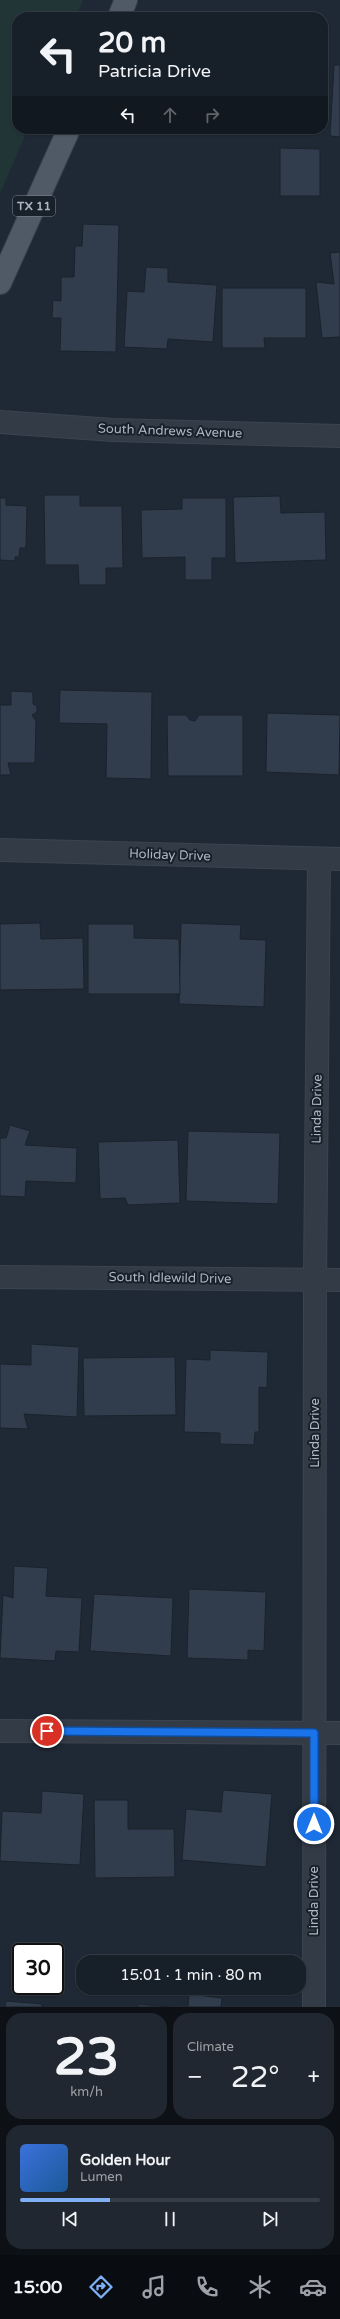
<!DOCTYPE html>
<meta charset="utf-8">
<style>
:root{--surface:#171f28;--page:#202730;--text:#f1f3f6;--muted:#9ea2a8;--line:#363d45;--accent:#7fb0f6}
body{margin:0;font-family:"Varela Round",sans-serif;background:var(--page);color:var(--text);height:100vh;display:flex;flex-direction:column;font-size:15px;white-space:nowrap}
*{box-sizing:border-box;margin:0}
p{font-size:13px;color:var(--muted)}
.icon{flex:none;width:22px;height:22px;fill:none;stroke:currentColor;stroke-width:2;stroke-linecap:round;stroke-linejoin:round}
.map{position:relative;height:2007px;overflow:hidden}
.side{display:flex;flex-direction:column;gap:6px;padding:6px;background:#0d1116;flex:1}
.side>*{flex:none}
.hud{position:absolute;left:12px;top:12px;width:316px;height:122px;border-radius:16px;box-shadow:0 1px 3px #0004,0 0 0 1px var(--line);background:#171f28;color:var(--text);overflow:hidden}
.speed{position:absolute;left:12px;top:1943px;display:flex;gap:8px;font-size:20px;font-weight:700;text-align:center}
.speed>*{display:grid;place-content:center;width:52px;height:52px;border-radius:50%;background:var(--surface);box-shadow:0 1px 3px #0004,0 0 0 1px var(--line);line-height:1}
.speed .limit{border:2px solid #111;border-radius:6px;background:#fff;color:#111}
.pin{position:absolute;display:grid;place-items:center;width:34px;height:34px;color:#fff;margin:-17px;border:2px solid #fff;border-radius:50%;box-shadow:0 1px 4px #0007}
.me{position:absolute;width:44px;margin:-22px;rotate:0deg;stroke-linejoin:round;filter:drop-shadow(0 0 3px #0008)}
.turn{display:flex;align-items:center;gap:14px;height:84px;padding:0 20px;font-size:18px}
.turn .icon{width:52px;height:52px;stroke-width:2.5}
.turn b{display:block;font-size:28px;line-height:34px}
.lanes{display:flex;align-items:center;height:38px;padding:0 20px;background:#0003;justify-content:center;gap:20px;direction:ltr}
.lanes .off{opacity:.35}
.big{font-size:30px;font-weight:600;line-height:1.1}
.side .tile{flex:1;display:flex;flex-direction:column;justify-content:center;gap:6px;min-width:0;padding:0 14px;border-radius:16px;background:var(--page)}
.side .dial{align-items:center;gap:0}
.dial b{font-size:52px;line-height:1}
.song{display:flex;align-items:center;gap:12px}
.cover{width:48px;height:48px;border-radius:6px;background:linear-gradient(135deg,hsl(220 70% 55%),hsl(210 70% 35%))}
.played{height:4px;border-radius:2px;background:linear-gradient(90deg,var(--accent) 30%,var(--line) 30%)}
.keys{display:flex;justify-content:space-around;direction:ltr}
.heat{display:flex;justify-content:space-between;align-items:center;font-size:22px;direction:ltr}
.side .tiles{flex:1;display:grid;gap:6px;grid-template-columns:1fr 1fr}
.tile:last-child{grid-column:span 2}
.trip{position:absolute;left:76px;top:1955px;width:230px;height:40px;border-radius:16px;background:var(--surface);box-shadow:0 1px 3px #0004,0 0 0 1px var(--line);font-weight:600;line-height:40px;text-align:center}
.dock{display:flex;height:64px;justify-content:space-around;align-items:center;background:#090c10;color:var(--muted)}
.dock .icon{width:28px;height:28px}
.dock .current{color:var(--accent)}
.dock b{font-size:18px;color:var(--text)}
.map>svg:first-child{display:block}
.green{fill:#213436}
.building{fill:#313d4c;stroke:#1a222c}
.lines{fill:none;stroke-linecap:round;stroke-linejoin:round}
.street-casing{stroke:#3c444f;stroke-width:24}
.primary-casing{stroke:#3c444f;stroke-width:24}
.street{stroke:#333b46;stroke-width:22}
.primary{stroke:#505a66;stroke-width:22}
.route-casing{stroke:#114b97;stroke-width:10}
.route{stroke:#1a73e8;stroke-width:7}
.labels{text-anchor:middle;dominant-baseline:central;stroke-width:4;stroke-linejoin:round;paint-order:stroke}
.shield{fill:#18202a;stroke:#808995;stroke-width:1}
.shield-label{font-size:12px;font-weight:bold;fill:#acb6c3}
.street-label{font-size:13px;fill:#acb6c3;stroke:#18202a}
</style>
<div class="map">
<svg width="340" height="2007" viewBox="0 0 340 2007">
<rect width="100%" height="100%" fill="#1f2935"/>
<!-- green -->
<path class="green" d="M 0,0 L 83,0 L 76,17 L 17,17 L 17,129 L 28,129 L 0,193 Z"/>
<!-- building -->
<g class="building">
<path d="M 334,65 L 340,65 L 340,137 L 330,136 Z"/>
<path d="M 280,148 L 320,149 L 320,196 L 280,196 Z"/>
<path d="M 83,224 L 119,225 L 116,352 L 60,351 L 61,318 L 52,318 L 53,300 L 61,301 L 61,277 L 74,277 L 75,246 L 82,246 Z"/>
<path d="M 340,252 L 340,337 L 322,338 L 316,282 L 334,284 L 330,253 Z"/>
<path d="M 146,267 L 168,268 L 168,282 L 217,285 L 213,342 L 168,339 L 167,349 L 124,347 L 127,291 L 144,292 Z"/>
<path d="M 222,288 L 306,288 L 306,338 L 264,338 L 265,348 L 222,348 Z"/>
<path d="M 44,495 L 80,495 L 80,506 L 122,506 L 123,568 L 106,568 L 106,585 L 79,585 L 78,565 L 45,565 Z"/>
<path d="M 280,496 L 281,513 L 325,512 L 326,560 L 235,563 L 233,497 Z"/>
<path d="M 0,498 L 6,498 L 6,505 L 27,506 L 26,548 L 20,548 L 19,557 L 15,557 L 15,561 L 0,560 Z"/>
<path d="M 182,498 L 226,498 L 226,558 L 212,558 L 212,580 L 185,580 L 185,557 L 142,558 L 141,510 L 182,509 Z"/>
<path d="M 60,690 L 152,692 L 151,779 L 106,778 L 107,724 L 59,723 Z"/>
<path d="M 11,691 L 33,692 L 33,704 L 37,706 L 37,712 L 32,715 L 36,721 L 35,763 L 8,763 L 11,775 L 0,775 L 0,705 L 11,705 Z"/>
<path d="M 267,713 L 340,715 L 339,775 L 266,772 Z"/>
<path d="M 167,715 L 186,715 L 190,720 L 195,721 L 199,715 L 243,715 L 243,776 L 168,776 Z"/>
<path d="M 40,923 L 41,939 L 83,938 L 84,989 L 0,990 L 0,924 Z"/>
<path d="M 181,923 L 241,925 L 240,939 L 266,940 L 264,1007 L 179,1004 Z"/>
<path d="M 88,924 L 134,924 L 134,938 L 179,939 L 180,994 L 88,994 Z"/>
<path d="M 10,1125 L 30,1131 L 25,1145 L 77,1148 L 76,1183 L 26,1181 L 25,1197 L 0,1196 L 0,1138 L 6,1138 Z"/>
<path d="M 188,1131 L 280,1133 L 278,1204 L 186,1201 Z"/>
<path d="M 178,1140 L 180,1203 L 128,1205 L 125,1198 L 100,1199 L 98,1142 Z"/>
<path d="M 31,1344 L 79,1347 L 77,1417 L 24,1414 L 28,1429 L 0,1428 L 0,1364 L 31,1365 Z"/>
<path d="M 210,1350 L 268,1352 L 267,1388 L 259,1387 L 259,1432 L 255,1432 L 254,1445 L 220,1444 L 220,1433 L 184,1432 L 186,1359 L 210,1360 Z"/>
<path d="M 175,1357 L 176,1415 L 84,1416 L 83,1358 Z"/>
<path d="M 14,1566 L 48,1568 L 46,1596 L 82,1598 L 79,1652 L 56,1651 L 55,1661 L 0,1658 L 3,1595 L 13,1598 Z"/>
<path d="M 189,1589 L 266,1592 L 264,1651 L 248,1650 L 248,1660 L 187,1658 Z"/>
<path d="M 94,1594 L 173,1598 L 171,1656 L 90,1651 Z"/>
<path d="M 223,1790 L 272,1794 L 266,1867 L 182,1860 L 186,1809 L 221,1812 Z"/>
<path d="M 42,1791 L 84,1794 L 80,1865 L 0,1861 L 2,1811 L 41,1813 Z"/>
<path d="M 94,1800 L 128,1800 L 128,1829 L 174,1829 L 175,1877 L 95,1878 Z"/>
<path d="M 189,1994 L 222,1998 L 221,2007 L 188,2007 Z"/>
<path d="M 6,2001 L 42,2004 L 42,2007 L 5,2007 Z"/>
<path d="M 138,2004 L 169,2007 L 138,2007 Z"/>
</g>
<g class="lines">
<defs>
<g id="street">
<path d="M 0,422 L 113,430 L 340,436"/>
<path d="M 0,850 L 340,859"/>
<path d="M 0,1277 L 340,1280"/>
<path d="M 0,1731 L 340,1733"/>
<path d="M 314,2007 L 315,1280 L 319,859"/>
</g>
<g id="primary">
<path d="M 119,17 L 126,0"/>
<path d="M 0,283 L 69,129"/>
</g>
</defs>
<!-- street casing -->
<use href="#street" class="street-casing"/>
<!-- primary casing -->
<use href="#primary" class="primary-casing"/>
<!-- street -->
<use href="#street" class="street"/>
<!-- primary -->
<use href="#primary" class="primary"/>
</g>
<g class="lines">
<defs>
<path id="route" d="M 47,1731 L 314,1733 L 314,1824"/>
</defs>
<!-- route casing -->
<use href="#route" class="route-casing"/>
<!-- route -->
<use href="#route" class="route"/>
</g>
<g class="labels">
<!-- shield labels -->
<rect class="shield" x="13" y="196" width="42" height="20" rx="3"/>
<g class="shield-label">
<text x="34" y="206">TX 11</text>
</g>
<!-- street labels -->
<g class="street-label">
<text transform="translate(170 431) rotate(2)">South Andrews Avenue</text>
<text transform="translate(170 855) rotate(2)">Holiday Drive</text>
<text transform="translate(317 1109) rotate(-89)">Linda Drive</text>
<text transform="translate(170 1278) rotate(1)">South Idlewild Drive</text>
<text transform="translate(315 1433) rotate(-90)">Linda Drive</text>
<text transform="translate(314 1901) rotate(-90)">Linda Drive</text>
</g>
</g>
</svg>
<div class="speed"><div class="limit">30</div></div>
<div class="pin" style="left:47px;top:1731px;background:#d93025"><svg class="icon" aria-label="arrive" viewBox="0 0 24 24"><path d="M6 21V4h12l-3 4 3 4H6"/></svg></div>
<svg class="me" style="left:314px;top:1824px" viewBox="-20 -20 40 40"><circle r="17" fill="#1a73e8" stroke="#fff" stroke-width="3"/><path d="M0-11L8 9 0 5-8 9z" fill="#fff"/></svg>
<div class="trip">15:01 · 1 min · 80 m</div>
<div class="hud">
<div class="turn"><svg class="icon" aria-label="left" viewBox="0 0 24 24"><path d="M17 20v-9H6M10 6l-5 5 5 5"/></svg><div><b>20 m</b>Patricia Drive</div></div>
<div class="lanes"><svg class="icon" aria-label="left" viewBox="0 0 24 24"><path d="M17 20v-9H6M10 6l-5 5 5 5"/></svg><svg class="icon off" aria-label="ahead" viewBox="0 0 24 24"><path d="M12 20V5M6 11l6-6 6 6"/></svg><svg class="icon off" aria-label="right" viewBox="0 0 24 24"><path d="M7 20v-9h11M14 6l5 5-5 5"/></svg></div>
</div>
</div>
<section class="side">
<div class="tiles">
<div class="tile dial"><b>23</b><p>km/h</p></div>
<div class="tile"><p>Climate</p>
<div class="heat"><a>−</a><b class="big">22°</b><a>+</a></div>
</div>
<div class="tile">
<div class="song"><i class="cover"></i><div><b>Golden Hour</b><p>Lumen</p></div></div>
<div class="played"></div>
<div class="keys"><svg class="icon" aria-label="previous" viewBox="0 0 24 24"><path d="M18 5L8 12l10 7zM5 5v14"/></svg><svg class="icon" aria-label="pause" viewBox="0 0 24 24"><path d="M8 5v14M16 5v14"/></svg><svg class="icon" aria-label="next" viewBox="0 0 24 24"><path d="M6 5l10 7-10 7zM19 5v14"/></svg></div>
</div>
</div>
</section>
<nav class="dock">
<b>15:00</b>
<svg class="icon current" aria-label="directions" viewBox="0 0 24 24"><path d="M12 3l9 9-9 9-9-9zM9 14v-3h6M13 9l2 2-2 2"/></svg>
<svg class="icon" aria-label="music" viewBox="0 0 24 24"><path d="M9 18V5l10-2v13"/><circle cx="6" cy="18" r="3"/><circle cx="16" cy="16" r="3"/></svg>
<svg class="icon" aria-label="phone" viewBox="0 0 24 24"><path d="M5 4h4l2 5-3 2q2 4 5 5l2-3 5 2v4C11 20 4 13 5 4z"/></svg>
<svg class="icon" aria-label="climate" viewBox="0 0 24 24"><path d="M12 3v18M4 7l16 10M4 17L20 7"/></svg>
<svg class="icon" aria-label="car" viewBox="0 0 24 24"><path d="M5 17H2v-5l4-1 3-4h7l3 4 3 1v5h-3M9 17h6M6 11h13"/><circle cx="7" cy="17" r="2"/><circle cx="17" cy="17" r="2"/></svg>
</nav>
